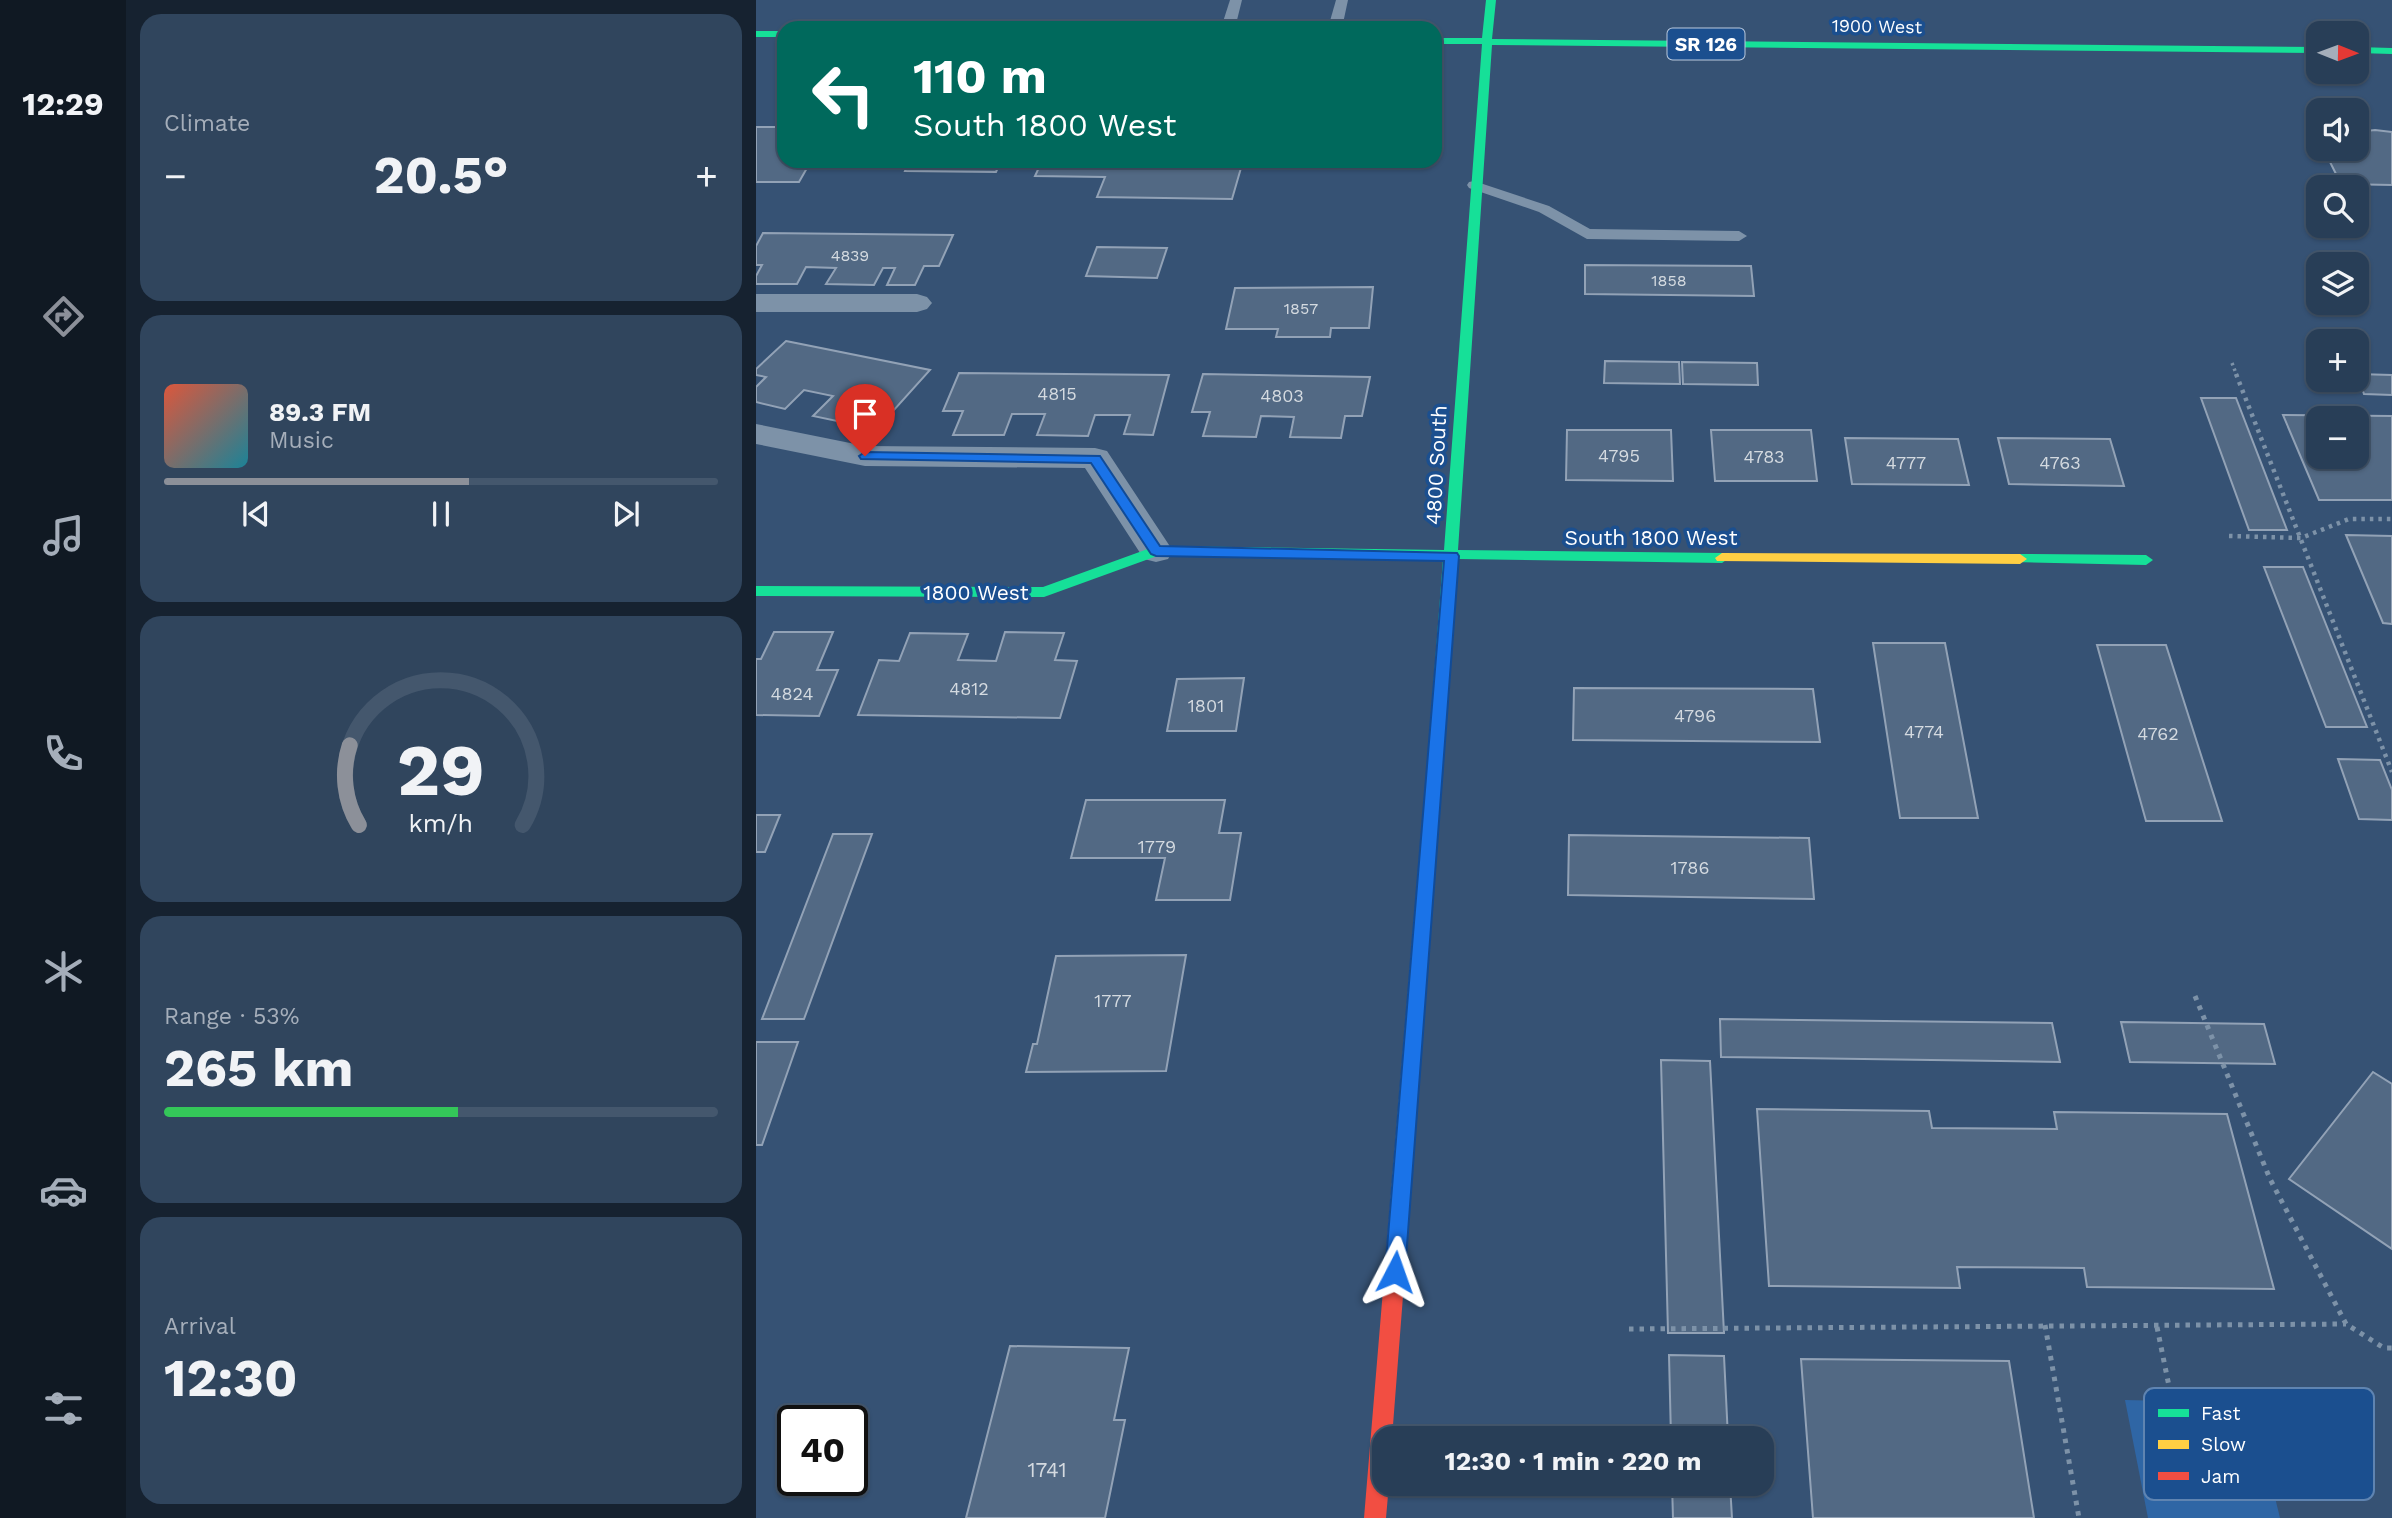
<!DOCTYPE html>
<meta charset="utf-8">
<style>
:root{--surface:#283e57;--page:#30455d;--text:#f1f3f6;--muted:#a5aeba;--line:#44576d;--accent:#8c9099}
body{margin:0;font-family:"Work Sans",sans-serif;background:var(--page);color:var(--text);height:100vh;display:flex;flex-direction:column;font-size:26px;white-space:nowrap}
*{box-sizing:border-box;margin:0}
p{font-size:23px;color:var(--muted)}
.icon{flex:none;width:38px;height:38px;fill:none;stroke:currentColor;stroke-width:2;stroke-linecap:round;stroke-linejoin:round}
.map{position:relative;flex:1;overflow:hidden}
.side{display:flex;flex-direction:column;gap:14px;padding:14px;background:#162230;width:630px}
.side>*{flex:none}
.top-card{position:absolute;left:21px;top:21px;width:665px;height:147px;border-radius:21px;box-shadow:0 2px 5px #0004,0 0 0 2px var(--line);background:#00695c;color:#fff;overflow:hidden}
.needle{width:46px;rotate:91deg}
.tools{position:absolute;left:1550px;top:21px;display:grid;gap:14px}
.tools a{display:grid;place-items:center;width:63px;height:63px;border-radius:14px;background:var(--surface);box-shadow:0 2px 5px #0004,0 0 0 2px var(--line);font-size:35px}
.speed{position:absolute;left:21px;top:1405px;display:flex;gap:14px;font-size:35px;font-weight:700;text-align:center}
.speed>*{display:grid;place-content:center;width:91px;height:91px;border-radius:50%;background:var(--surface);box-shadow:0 2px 5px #0004,0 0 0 2px var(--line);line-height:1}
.speed .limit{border:4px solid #111;border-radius:10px;background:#fff;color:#111}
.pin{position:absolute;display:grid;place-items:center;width:60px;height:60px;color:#fff;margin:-72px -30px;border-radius:50% 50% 50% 0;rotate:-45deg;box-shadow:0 0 7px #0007}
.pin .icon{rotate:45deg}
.me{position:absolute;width:77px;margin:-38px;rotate:4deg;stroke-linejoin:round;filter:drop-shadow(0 0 5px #0008)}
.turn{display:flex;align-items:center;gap:24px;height:147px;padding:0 21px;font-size:32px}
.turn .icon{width:91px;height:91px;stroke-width:2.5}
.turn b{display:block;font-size:49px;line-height:60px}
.big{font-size:52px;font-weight:700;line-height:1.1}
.side .tile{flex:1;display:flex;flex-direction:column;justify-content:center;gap:10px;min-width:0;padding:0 24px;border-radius:21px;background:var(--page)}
.side .dial{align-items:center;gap:0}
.dial svg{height:182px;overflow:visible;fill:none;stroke:var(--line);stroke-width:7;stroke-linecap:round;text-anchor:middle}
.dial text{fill:var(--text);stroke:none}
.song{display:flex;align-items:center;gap:21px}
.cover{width:84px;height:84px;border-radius:10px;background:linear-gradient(135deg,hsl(10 70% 55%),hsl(190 70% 35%))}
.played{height:7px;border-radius:4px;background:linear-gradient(90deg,var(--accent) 55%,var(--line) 55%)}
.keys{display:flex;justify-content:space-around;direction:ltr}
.heat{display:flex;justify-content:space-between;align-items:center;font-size:38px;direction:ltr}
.charge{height:10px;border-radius:5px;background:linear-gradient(90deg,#34c759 53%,var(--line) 0)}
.trip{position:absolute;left:616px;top:1426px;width:402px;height:70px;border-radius:21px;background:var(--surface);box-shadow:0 2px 5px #0004,0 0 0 2px var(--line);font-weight:700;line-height:70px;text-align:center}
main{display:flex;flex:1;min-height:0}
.dock{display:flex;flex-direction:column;width:126px;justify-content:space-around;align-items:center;background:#101923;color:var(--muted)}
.dock .icon{width:49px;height:49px}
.dock .current{color:var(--accent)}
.dock b{font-size:32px;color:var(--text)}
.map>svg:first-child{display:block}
.green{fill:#2f66a5}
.building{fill:#526984;stroke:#92a2b6;stroke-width:2;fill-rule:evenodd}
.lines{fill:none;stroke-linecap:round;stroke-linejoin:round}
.path-far2{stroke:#7d92a8;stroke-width:3.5;stroke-dasharray:2.5 3.5;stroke-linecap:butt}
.path-far1{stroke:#7d92a8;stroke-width:4.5;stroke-dasharray:3.5 5;stroke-linecap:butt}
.path{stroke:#7d92a8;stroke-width:5;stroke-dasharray:4.5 6;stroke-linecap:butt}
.lane{fill:#7d92a8;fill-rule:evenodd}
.street{fill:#7d92a8;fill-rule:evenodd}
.fast{fill:#16e098;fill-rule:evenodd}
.slow{fill:#ffcf43;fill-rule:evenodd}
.jam{fill:#f24e42;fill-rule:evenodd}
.route{fill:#1a73e8;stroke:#114b97;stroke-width:2}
.labels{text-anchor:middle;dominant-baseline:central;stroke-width:7;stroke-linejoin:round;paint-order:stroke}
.far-number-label{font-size:16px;fill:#d4dae0}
.far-street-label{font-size:18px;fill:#fff;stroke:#1b4f8f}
.number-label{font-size:18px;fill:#d4dae0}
.shield{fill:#1b4f8f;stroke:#bbcadd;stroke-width:2}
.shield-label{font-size:19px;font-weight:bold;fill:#fff}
.street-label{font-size:21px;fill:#fff;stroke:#1b4f8f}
.near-number-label{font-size:21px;fill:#d4dae0}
.key{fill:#1b4f8f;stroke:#5f84b1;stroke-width:2}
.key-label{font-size:19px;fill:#fff}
</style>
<main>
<nav class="dock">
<b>12:29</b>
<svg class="icon current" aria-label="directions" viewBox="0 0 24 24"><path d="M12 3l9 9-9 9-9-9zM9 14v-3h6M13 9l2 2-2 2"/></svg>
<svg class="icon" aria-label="music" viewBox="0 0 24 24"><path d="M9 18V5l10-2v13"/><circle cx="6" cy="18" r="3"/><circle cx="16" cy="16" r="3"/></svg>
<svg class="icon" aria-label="phone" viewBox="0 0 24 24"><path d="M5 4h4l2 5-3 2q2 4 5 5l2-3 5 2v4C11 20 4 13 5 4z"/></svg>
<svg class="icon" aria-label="climate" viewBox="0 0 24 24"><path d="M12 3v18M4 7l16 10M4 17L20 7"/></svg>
<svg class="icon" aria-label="car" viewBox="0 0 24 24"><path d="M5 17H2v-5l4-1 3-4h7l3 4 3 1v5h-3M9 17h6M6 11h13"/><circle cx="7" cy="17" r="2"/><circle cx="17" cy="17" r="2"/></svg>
<svg class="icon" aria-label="filters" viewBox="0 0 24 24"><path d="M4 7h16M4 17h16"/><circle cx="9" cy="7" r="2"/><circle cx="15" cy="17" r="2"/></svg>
</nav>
<section class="side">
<div class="tile"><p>Climate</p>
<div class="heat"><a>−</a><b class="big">20.5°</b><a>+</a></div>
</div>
<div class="tile">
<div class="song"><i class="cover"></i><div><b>89.3 FM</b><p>Music</p></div></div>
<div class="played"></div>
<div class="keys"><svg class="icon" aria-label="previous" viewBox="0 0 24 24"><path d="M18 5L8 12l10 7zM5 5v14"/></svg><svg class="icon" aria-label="pause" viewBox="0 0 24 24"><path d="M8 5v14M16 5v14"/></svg><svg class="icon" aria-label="next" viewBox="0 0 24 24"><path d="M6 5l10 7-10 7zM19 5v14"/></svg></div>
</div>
<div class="tile dial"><svg viewBox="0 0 100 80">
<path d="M14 69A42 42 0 1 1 86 69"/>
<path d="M14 69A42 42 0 0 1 10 34" stroke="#8c9099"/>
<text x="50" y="56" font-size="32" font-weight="700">29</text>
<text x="50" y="72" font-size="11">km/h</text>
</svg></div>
<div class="tile"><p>Range · 53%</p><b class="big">265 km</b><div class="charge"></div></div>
<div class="tile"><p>Arrival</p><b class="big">12:30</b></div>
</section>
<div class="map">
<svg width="1636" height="1518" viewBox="0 0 1636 1518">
<rect width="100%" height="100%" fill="#365274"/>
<!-- green -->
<path class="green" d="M 1369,1400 L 1496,1403 L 1524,1518 L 1392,1518 Z"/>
<!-- building -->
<g class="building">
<path d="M 0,127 L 28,127 L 28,161 L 55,161 L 43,182 L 0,182 Z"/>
<path d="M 1619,130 L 1636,132 L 1636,185 L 1585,184 L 1573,160 L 1583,160 L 1579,151 L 1585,151 L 1583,149 L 1601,149 L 1601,132 Z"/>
<path d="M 100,161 L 245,161 L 240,172 L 149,171 L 152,164 L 99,163 Z"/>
<path d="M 286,161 L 487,161 L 476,199 L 341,197 L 349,177 L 279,176 Z"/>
<path d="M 7,233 L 197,235 L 183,266 L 168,266 L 159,285 L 131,285 L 139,268 L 127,268 L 118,285 L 70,284 L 80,268 L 50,267 L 41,284 L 0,284 L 0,276 L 6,265 L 0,265 L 0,246 Z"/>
<path d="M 341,247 L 411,248 L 401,278 L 330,276 Z"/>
<path d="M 829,265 L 995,266 L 998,296 L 829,294 Z"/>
<path d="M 617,287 L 613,328 L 575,328 L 574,337 L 520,337 L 522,329 L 470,329 L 479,288 Z"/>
<path d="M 30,341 L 174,370 L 138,410 L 119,406 L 100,425 L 57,416 L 77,396 L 48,390 L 29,409 L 0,402 L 0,387 L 10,377 L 0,375 L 0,369 Z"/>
<path d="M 849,361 L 923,362 L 924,384 L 848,383 Z"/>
<path d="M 926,362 L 1001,363 L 1002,385 L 927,384 Z"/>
<path d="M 203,373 L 413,375 L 397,435 L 368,434 L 374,415 L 339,415 L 332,436 L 281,435 L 289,414 L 256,414 L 248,435 L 197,435 L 207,411 L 187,411 Z"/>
<path d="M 447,374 L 614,377 L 606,416 L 589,416 L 585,438 L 534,437 L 538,417 L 505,416 L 500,437 L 447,436 L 454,412 L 436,412 Z"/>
<path d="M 1601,374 L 1636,375 L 1636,395 L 1608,394 Z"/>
<path d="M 1445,398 L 1480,398 L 1531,530 L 1493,530 Z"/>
<path d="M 1527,415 L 1636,416 L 1636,500 L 1563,500 ZM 1563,418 L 1601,418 L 1601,457 L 1563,457 Z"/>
<path d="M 811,430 L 915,430 L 917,481 L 810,480 Z"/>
<path d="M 955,430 L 1055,430 L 1061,481 L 959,481 Z"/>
<path d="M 1089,438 L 1202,439 L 1213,485 L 1096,484 Z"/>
<path d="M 1242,438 L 1354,439 L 1368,486 L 1253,484 Z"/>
<path d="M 1590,535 L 1636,536 L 1636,624 L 1627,623 Z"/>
<path d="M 1508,567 L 1547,567 L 1611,727 L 1570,727 Z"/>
<path d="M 18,632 L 77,632 L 61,670 L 82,670 L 63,716 L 0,715 L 0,659 L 5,659 Z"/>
<path d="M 249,632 L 308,633 L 299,660 L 321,661 L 304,718 L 102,715 L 123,660 L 143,661 L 154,633 L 212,634 L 202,660 L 240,661 Z"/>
<path d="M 1117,643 L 1189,643 L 1222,818 L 1144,818 Z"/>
<path d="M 1341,645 L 1410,645 L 1466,821 L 1390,821 Z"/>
<path d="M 488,678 L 480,731 L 411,731 L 421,679 Z"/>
<path d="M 818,688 L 1057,689 L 1064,742 L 817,740 Z"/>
<path d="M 1582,759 L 1624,760 L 1636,790 L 1636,820 L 1603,819 Z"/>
<path d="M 330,800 L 469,800 L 463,833 L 485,833 L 474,900 L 400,900 L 409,858 L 315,858 Z"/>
<path d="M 0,815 L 24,815 L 9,852 L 0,852 Z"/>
<path d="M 77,834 L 116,834 L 48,1019 L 6,1019 Z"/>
<path d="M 813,835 L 1053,838 L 1058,899 L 812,895 Z"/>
<path d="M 430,955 L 410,1071 L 270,1072 L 277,1044 L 281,1044 L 300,956 Z"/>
<path d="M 964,1019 L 1296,1023 L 1304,1062 L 965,1057 Z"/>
<path d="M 1365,1022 L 1508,1024 L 1519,1064 L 1374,1062 Z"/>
<path d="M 0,1042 L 42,1042 L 6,1145 L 0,1145 Z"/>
<path d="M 905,1060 L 954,1061 L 968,1333 L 912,1333 Z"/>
<path d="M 1617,1072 L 1636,1084 L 1636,1249 L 1533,1179 Z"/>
<path d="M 1001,1109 L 1173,1111 L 1176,1128 L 1301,1129 L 1298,1112 L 1471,1114 L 1518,1289 L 1331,1287 L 1328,1268 L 1201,1267 L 1204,1288 L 1013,1286 Z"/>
<path d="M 254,1346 L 373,1348 L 358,1420 L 369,1420 L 349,1518 L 210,1518 Z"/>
<path d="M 913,1355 L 968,1356 L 972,1438 L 915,1438 Z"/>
<path d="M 1045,1359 L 1253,1361 L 1278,1518 L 1057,1518 Z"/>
<path d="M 916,1484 L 974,1484 L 976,1518 L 917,1518 Z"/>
</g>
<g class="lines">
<!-- path-far2 -->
<path class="path-far2" d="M 1476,363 L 1481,376"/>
<!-- path-far1 -->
<g class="path-far1">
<path d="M 1480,374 L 1636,772"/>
<path d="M 1473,536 L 1545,538 L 1593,519 L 1636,519"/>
</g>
<!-- path -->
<g class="path">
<path d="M 1439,996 L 1514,1179 L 1590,1324 L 1628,1348 L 1636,1348"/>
<path d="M 1289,1325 L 1323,1518"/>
<path d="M 1401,1327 L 1416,1401"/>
<path d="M 873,1329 L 1590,1324"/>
</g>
<!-- lane -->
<g class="lane">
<path d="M 474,0 L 486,0 L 479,28 L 465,28 Z"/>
<path d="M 580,0 L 592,0 L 586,28 L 572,28 Z"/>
<path d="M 718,181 L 793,206 L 834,229 L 983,231 L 991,236 L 983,241 L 831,239 L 783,212 L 713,188 L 711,185 L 713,182 Z"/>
</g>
<!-- street -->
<g class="street">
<path d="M 0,294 L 161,294 L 171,297 L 176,303 L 171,309 L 161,312 L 0,312 Z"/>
<path d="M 0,424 L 109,446 L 339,448 L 351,451 L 417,551 L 412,559 L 400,562 L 388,559 L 329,468 L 109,466 L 0,444 Z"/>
</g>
<!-- fast -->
<g class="fast">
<path d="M 730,0 L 740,0 L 736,39 L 1563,47 L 1563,53 L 736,45 L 702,550 L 966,553 L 973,558 L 966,563 L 702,559 L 687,732 L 682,734 L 674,728 L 687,559 L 401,556 L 288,597 L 0,596 L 0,586 L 287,587 L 400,546 L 688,550 L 726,44 L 679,44 L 679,38 L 726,38 Z"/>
<rect x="0" y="31" width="28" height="6"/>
<path d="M 1601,47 L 1636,48 L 1636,54 L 1601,53 Z"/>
<path d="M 1264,554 L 1390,555 L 1397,560 L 1390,565 L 1259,562 L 1257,559 Z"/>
</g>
<!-- slow -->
<g class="slow">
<path d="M 966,553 L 1264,554 L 1271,559 L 1264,564 L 961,561 L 959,558 Z"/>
<path d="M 682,722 L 690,728 L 654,1206 L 651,1212 L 644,1215 L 637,1212 L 634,1206 L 674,728 Z"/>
</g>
<!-- jam -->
<path class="jam" d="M 644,1197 L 651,1200 L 654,1206 L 636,1438 L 628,1438 L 628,1484 L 633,1484 L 630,1518 L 608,1518 L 634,1206 L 637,1200 Z"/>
</g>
<!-- route -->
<path class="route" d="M 109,452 L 344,456 L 404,546 L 701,553 L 703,556 L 649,1272 L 646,1278 L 639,1281 L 631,1278 L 629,1272 L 688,561 L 400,556 L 395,554 L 335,463 L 105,459 L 103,456 Z"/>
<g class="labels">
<!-- far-number labels -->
<g class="far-number-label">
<text x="94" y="255">4839</text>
<text x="913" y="280">1858</text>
<text x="545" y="308">1857</text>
</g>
<!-- far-street labels -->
<g class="far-street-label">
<text transform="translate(1121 26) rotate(1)">1900 West</text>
</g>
<!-- number labels -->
<g class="number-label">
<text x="301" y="393">4815</text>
<text x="526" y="395">4803</text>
<text x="863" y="455">4795</text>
<text x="1008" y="456">4783</text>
<text x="1150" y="462">4777</text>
<text x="1304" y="462">4763</text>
<text x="213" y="688">4812</text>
<text x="36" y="693">4824</text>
<text x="450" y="705">1801</text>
<text x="939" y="715">4796</text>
<text x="1168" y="731">4774</text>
<text x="1402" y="733">4762</text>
<text x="401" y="846">1779</text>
<text x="934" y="867">1786</text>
<text x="357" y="1000">1777</text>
</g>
<!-- shield labels -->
<rect class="shield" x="911.5" y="28.5" width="77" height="31" rx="5"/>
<g class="shield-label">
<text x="950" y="44">SR 126</text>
</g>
<!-- street labels -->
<g class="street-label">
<text transform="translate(680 465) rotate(-87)">4800 South</text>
<text x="895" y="537">South 1800 West</text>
<text x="220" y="592">1800 West</text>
</g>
<!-- near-number labels -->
<g class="near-number-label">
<text x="291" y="1469">1741</text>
</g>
</g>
<!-- legend -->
<rect x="1388" y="1388" width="230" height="112" rx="10" class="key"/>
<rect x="1402" y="1409" width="31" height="8" fill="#16e098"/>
<rect x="1402" y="1440" width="31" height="9" fill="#ffcf43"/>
<rect x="1402" y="1472" width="31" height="8" fill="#f24e42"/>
<g class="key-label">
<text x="1445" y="1420">Fast</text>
<text x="1445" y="1451">Slow</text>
<text x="1445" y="1483">Jam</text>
</g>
</svg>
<div class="tools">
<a><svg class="needle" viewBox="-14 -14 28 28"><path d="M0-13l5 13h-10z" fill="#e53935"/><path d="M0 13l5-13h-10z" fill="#a5aeba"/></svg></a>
<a><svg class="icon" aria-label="sound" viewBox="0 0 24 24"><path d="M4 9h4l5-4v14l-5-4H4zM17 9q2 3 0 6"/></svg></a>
<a><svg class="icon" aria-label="search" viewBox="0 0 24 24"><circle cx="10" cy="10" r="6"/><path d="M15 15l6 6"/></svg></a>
<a><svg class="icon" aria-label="layers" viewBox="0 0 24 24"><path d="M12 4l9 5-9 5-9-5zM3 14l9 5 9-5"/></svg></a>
<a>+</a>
<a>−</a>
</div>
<div class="speed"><div class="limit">40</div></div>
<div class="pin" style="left:109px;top:456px;background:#d93025"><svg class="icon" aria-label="arrive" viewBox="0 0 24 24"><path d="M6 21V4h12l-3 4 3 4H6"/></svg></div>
<svg class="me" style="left:639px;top:1272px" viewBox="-20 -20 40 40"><path d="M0-17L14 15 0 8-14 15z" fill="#1a73e8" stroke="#fff" stroke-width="4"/></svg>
<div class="trip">12:30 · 1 min · 220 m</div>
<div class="top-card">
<div class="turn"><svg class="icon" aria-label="left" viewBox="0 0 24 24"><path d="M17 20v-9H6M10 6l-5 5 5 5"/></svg><div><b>110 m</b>South 1800 West</div></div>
</div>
</div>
</main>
